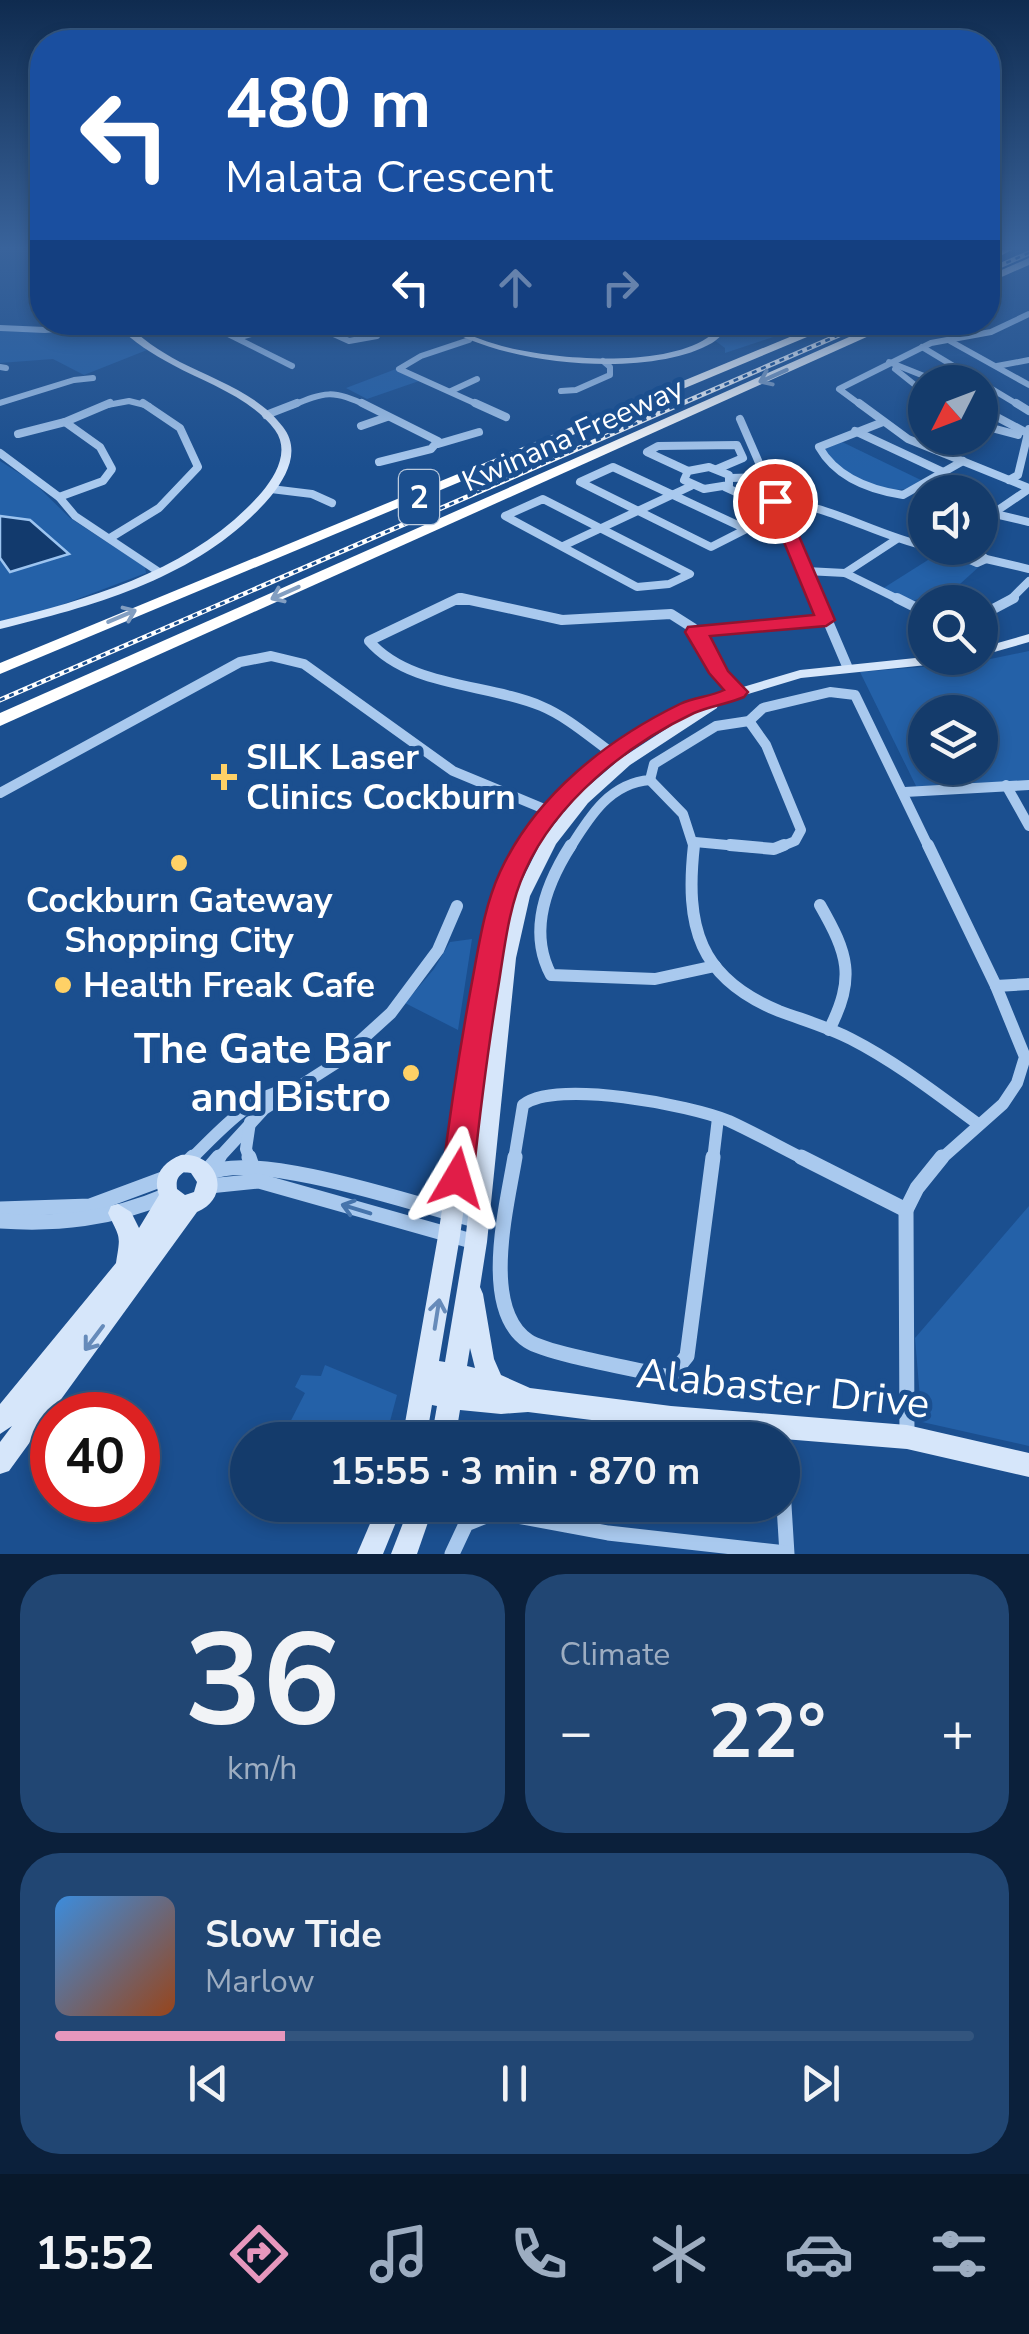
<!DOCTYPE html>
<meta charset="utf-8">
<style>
:root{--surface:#143b6b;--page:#214673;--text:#f1f3f6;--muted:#9dadc1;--line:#33557e;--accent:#e797bd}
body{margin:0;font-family:"Nunito Sans",sans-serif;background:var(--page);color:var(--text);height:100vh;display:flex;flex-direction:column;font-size:38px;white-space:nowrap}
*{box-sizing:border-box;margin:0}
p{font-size:32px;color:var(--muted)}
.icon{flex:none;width:55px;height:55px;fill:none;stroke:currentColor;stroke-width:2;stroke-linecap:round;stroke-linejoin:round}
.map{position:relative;height:1554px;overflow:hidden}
.sheet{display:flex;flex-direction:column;gap:20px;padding:20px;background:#0b203b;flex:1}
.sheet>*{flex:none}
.guide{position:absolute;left:30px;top:30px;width:970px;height:305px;border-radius:40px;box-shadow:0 5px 15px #0003,0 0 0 2px var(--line);background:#1a4fa0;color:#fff;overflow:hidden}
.needle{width:65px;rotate:228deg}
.controls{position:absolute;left:908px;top:365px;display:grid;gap:20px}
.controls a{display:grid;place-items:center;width:90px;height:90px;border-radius:50%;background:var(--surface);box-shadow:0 5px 15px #0003,0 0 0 2px var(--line);font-size:50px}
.speed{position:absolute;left:30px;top:1392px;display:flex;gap:20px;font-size:50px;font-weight:700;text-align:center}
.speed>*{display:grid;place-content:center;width:130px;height:130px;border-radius:50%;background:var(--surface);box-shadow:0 5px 15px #0003,0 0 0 2px var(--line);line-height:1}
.speed .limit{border:15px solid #d22;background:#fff;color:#111}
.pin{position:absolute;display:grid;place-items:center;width:85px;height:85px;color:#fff;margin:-42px;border:5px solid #fff;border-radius:50%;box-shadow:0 2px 10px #0007}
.me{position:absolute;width:110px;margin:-55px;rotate:7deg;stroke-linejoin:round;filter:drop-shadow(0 0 8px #0008)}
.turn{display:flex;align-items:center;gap:35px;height:210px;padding:0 30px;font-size:45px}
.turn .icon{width:130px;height:130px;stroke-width:2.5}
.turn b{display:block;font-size:70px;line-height:85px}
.lanes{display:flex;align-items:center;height:95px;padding:0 30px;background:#0003;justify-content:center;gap:50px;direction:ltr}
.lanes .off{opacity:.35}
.big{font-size:75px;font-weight:700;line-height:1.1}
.sheet .card{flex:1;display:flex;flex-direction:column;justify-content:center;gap:15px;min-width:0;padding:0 35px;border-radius:40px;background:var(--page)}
.sheet .dial{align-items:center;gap:0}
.dial b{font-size:130px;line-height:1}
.song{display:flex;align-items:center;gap:30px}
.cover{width:120px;height:120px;border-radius:15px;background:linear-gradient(135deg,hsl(210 70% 55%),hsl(20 70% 35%))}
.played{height:10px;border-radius:5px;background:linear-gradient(90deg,var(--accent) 25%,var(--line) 25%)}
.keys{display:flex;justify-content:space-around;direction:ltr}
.heat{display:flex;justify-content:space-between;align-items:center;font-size:55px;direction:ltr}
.sheet .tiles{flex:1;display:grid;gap:20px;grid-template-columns:1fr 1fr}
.card:last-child{grid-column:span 2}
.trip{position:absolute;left:230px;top:1422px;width:570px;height:100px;border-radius:50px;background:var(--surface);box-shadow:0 5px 15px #0003,0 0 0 2px var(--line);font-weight:700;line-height:100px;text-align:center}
.dock{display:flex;height:160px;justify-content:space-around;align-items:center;background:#08182b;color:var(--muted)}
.dock .icon{width:70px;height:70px}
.dock .current{color:var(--accent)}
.dock b{font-size:45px;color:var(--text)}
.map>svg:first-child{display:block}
.green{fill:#2461a8;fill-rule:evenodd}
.water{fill:#123a6d;stroke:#9cc4f0;stroke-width:2.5}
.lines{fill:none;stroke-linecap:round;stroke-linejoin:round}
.street-far4{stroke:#a9c9ee;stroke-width:6}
.street-far3{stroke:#a9c9ee;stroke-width:8}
.street-far2{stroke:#a9c9ee;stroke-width:10}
.street-far1{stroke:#a9c9ee;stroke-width:12}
.street{stroke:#a9c9ee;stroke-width:15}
.secondary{fill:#d6e6fa;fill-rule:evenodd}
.highway{fill:#fff;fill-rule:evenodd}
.rail-casing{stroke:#fff;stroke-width:5}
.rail{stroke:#1b4f8f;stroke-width:2.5;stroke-dasharray:5;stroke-linecap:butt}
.oneway{stroke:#829ec1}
.oneway2{stroke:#4674ac}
.oneway3{stroke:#668bba}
.route{fill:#e11d48;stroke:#92132f;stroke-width:2.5}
.poi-dot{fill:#ffd166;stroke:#1b4f8f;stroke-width:4}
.labels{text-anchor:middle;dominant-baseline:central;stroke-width:10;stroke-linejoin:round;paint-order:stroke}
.far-street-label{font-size:30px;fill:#fff;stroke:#1b4f8f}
.shield{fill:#1b4f8f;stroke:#bbcadd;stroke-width:2.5}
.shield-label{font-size:32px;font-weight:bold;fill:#fff}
.poi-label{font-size:35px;font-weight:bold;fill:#fff;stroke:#1b4f8f;text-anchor:start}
.near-poi-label{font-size:42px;font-weight:bold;fill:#fff;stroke:#1b4f8f;text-anchor:end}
.near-street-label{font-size:42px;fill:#fff;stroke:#1b4f8f}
</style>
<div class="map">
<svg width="1029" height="1554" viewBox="0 0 1029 1554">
<rect width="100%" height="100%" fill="#1b4f8f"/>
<!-- green -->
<g class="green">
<path d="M 736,323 L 762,323 L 788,332 L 725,353 L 725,348 L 714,340 Z"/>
<path d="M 117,325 L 147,350 L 84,375 L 53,359 L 0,363 L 0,331 L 43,332 Z"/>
<path d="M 396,369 L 419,381 L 367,399 L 346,388 Z"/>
<path d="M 838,440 L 925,482 C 889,503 847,479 823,449 Z"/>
<path d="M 0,461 L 33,482 L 70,518 L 145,567 L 146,573 L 51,609 L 0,623 Z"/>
<path d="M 939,553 L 982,564 L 960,584 L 910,602 L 882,589 Z"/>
<path d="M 1029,651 L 1029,780 L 917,788 L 860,672 L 971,663 ZM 925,712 L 980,712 L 980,768 L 925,768 Z"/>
<path d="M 472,939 L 458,1030 L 405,1003 L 434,969 L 450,942 Z"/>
<path d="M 1029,1206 L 1029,1446 L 922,1422 L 915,1338 Z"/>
<path d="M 325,1365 L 397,1395 L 385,1440 L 281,1440 L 305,1393 L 295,1387 L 301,1375 L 321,1376 Z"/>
</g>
<!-- water -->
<path class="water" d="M 0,516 L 30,520 L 69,554 L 10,572 L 0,558 Z"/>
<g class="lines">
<!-- street-far4 -->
<g class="street-far4">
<path d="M 204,322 L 292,366"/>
<path d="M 307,322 L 349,341 L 377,336"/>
<path d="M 527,322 L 590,333 L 653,322"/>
<path d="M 0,328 L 45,330 L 118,323"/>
<path d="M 237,338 L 294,322"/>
<path d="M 469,340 L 421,356 L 399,369 L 481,406"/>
<path d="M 950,341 L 1029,385"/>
<path d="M 922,347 L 1020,406"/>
<path d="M 889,362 L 939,382"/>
<path d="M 997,366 L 1029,360"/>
<path d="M 0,367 L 6,368"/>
<path d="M 895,369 L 925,393"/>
<path d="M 451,391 L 477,379"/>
<path d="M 561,391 L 576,390 L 610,375 L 610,367 L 603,361"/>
<path d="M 0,403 L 74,380 L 93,378"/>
<path d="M 102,406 L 129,401 L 149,406"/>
<path d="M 291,406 C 325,392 333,389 367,406"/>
<path d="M 862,406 L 839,389 L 931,343 L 991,332 L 1029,314"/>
</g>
<!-- street-far3 -->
<g class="street-far3">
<path d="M 362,403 L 438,441 L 431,449 L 379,462"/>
<path d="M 475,403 L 506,417"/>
<path d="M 859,403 L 908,439 L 1029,488"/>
<path d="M 1016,403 L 1029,411"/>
<path d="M 980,408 L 1029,434"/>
<path d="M 266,415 L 297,403"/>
<path d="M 740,419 L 819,601"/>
<path d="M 883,422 L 819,447 C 836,477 870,490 903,495 L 963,461"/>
<path d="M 980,425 L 1018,435"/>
<path d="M 361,426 L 387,417"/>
<path d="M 855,431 L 943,472"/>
<path d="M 18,434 L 65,422"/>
<path d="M 438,444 L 479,432"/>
<path d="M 0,453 L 59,497 L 75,516 L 159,572"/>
<path d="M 709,467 L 729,475 L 729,485 L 704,489 L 684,480 L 688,471 Z"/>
<path d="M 688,471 L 647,452 L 658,446 L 737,445 L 743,458 L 717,469"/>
<path d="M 731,478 L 765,477"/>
<path d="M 1009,480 L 1018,475 L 1029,429"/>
<path d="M 725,487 L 760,503 L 766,519 L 711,547 L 580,482 L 613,467 L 746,529"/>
<path d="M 271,489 L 312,494 L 332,503"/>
<path d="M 59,497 L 103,481 L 112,469 L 100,447 L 65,422 L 110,403"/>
<path d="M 543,499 L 690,574 L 669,584 L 637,587 L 505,516 Z"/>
<path d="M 775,501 C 828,504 873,534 925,546"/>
<path d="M 995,514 L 1029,522"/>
<path d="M 110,538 L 159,508 L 198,467 L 180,428 L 143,403"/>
<path d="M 980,539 L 998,510 L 1029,489"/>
<path d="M 563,546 L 691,486"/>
<path d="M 933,548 L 961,552"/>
<path d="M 964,550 L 975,550 L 986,559 L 977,563 L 961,556 Z"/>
<path d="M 986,559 L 1029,569"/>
<path d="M 806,571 L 845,573 L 902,601"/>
<path d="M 845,573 L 897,539"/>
<path d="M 454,601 L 473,601"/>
<path d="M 1009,601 L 1029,581"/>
</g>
<!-- street-far2 -->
<g class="street-far2">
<path d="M 459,598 L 369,641 C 410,688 487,683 541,706 C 572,719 597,744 625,762"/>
<path d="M 461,598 L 562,620 L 671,614 L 693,628 L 737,692"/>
<path d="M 818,598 L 847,666"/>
<path d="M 897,598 L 925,612"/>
<path d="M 980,616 L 1014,598"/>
<path d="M 695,631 L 826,620"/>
<path d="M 749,721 L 766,745 L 801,830 L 795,841 L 778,848"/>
<path d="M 650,780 L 683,814 L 694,848"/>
<path d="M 1006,785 L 1029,826"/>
<path d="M 905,792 L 1029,785"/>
<path d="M 0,793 L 240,662 L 271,656 L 304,664 L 453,771 L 566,818"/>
<path d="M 695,842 L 759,848"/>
<path d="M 570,848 C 590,816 610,783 650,780 L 654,764 L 716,726 L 749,721 L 763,708 L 830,692 L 855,695 L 929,848"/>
</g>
<!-- street-far1 -->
<g class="street-far1">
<path d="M 571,845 C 546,884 528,932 551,975 L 655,979 L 715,966"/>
<path d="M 694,845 C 685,926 698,978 779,1011 C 803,1020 828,1027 851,1039 C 896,1062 937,1094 978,1124"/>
<path d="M 730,845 L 774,849 L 784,845"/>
<path d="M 928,845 L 996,986 L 1025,1057 L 1017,1083 L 1003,1104 L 940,1160"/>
<path d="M 820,905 C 848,954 856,977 829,1030"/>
<path d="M 996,986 L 1029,984"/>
<path d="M 190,1160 C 223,1128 250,1094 298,1087"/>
<path d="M 217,1160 L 264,1109 L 336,1063 L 391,1013 L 438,950 L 457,906"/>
<path d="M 250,1160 L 246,1149 L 250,1122"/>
<path d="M 514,1160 L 523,1105 C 556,1079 690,1105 729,1121 C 755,1133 780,1147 806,1160"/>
<path d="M 713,1160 L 718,1118"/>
</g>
<!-- street -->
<g class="street">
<path d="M 249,1157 L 252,1166"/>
<path d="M 515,1157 C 507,1206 480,1309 528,1341 C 547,1354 641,1370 670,1377 L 687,1356 L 713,1157"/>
<path d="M 801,1157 L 906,1210"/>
<path d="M 185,1165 L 193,1157"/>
<path d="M 207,1171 L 219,1157"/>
<path d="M 209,1173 C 257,1150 421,1206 478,1221"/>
<path d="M 209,1186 L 259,1181 L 475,1242"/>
<path d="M 0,1209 L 90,1206 L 168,1177"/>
<path d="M 0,1221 C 58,1225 111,1219 165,1196"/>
<path d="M 907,1436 L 906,1210 L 917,1188 L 942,1157"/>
<path d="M 782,1473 L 787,1554"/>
<path d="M 452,1554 L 466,1524 L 496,1512 L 608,1533 L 786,1553"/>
</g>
<!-- secondary -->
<g class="secondary">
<path d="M 28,250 L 42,250 L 42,254 L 29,252 Z"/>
<path d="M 117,322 L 124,322 C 141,338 159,351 180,362 C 215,380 259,394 283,427 C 301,450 287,476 271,496 C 203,576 98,605 0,629 L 0,621 C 95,598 196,568 262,492 C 276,475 290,451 275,430 C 252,398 206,383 173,365 C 152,354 134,342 117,326 Z"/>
<path d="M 437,322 C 451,322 459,331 472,336 C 482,340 492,343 502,346 C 553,360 662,368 707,338 C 714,334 719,327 725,322 L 735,322 C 728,329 720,338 712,343 C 648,380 495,365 437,322 Z"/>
<path d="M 1029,634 L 1029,642 L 980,656 L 980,648 Z"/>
<path d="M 925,657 L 963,658 L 956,662 L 801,678 L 718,703 L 717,708 L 630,765 L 588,803 L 556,844 L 530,896 L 516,958 L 487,1242 L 480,1287 L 483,1294 L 494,1359 L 501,1375 L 530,1388 L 671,1406 L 907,1425 L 1029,1453 L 1029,1477 L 907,1449 L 671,1430 L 528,1412 L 501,1414 L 460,1410 L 455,1440 L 431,1440 L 437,1406 L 432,1405 L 426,1440 L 402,1440 L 438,1236 L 483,937 L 505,871 L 544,808 L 607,751 L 686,704 L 800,670 ZM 689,714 L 620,759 L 578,795 L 543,838 L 514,896 L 498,958 L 465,1242 L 445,1362 L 439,1361 L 460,1236 L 501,937 L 521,871 L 555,815 L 617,757 ZM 470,1348 L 475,1368 L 467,1366 Z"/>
<path d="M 181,1155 C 218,1152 233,1197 197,1212 L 9,1471 L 0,1474 L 0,1442 L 12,1426 L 0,1434 L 0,1404 L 116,1263 C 121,1233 120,1239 108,1213 L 111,1206 L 118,1204 L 131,1212 L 139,1228 L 159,1195 C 152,1176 163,1162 181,1155 ZM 184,1172 L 191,1173 L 197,1182 L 194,1192 L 185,1195 L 177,1189 C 176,1181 177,1177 184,1172 Z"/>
<path d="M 378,1505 L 403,1505 L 383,1554 L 357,1554 Z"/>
<path d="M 410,1505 L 434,1505 L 417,1554 L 391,1554 Z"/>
</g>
<!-- highway -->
<g class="highway">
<path d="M 998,250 L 1012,250 L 988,262 L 988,255 Z"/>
<path d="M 1029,258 L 1029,265 L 988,283 L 988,276 Z"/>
<path d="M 826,322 L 843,322 L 0,674 L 0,663 Z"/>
<path d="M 883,322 L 900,322 L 0,726 L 0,713 Z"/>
</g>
<defs>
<g id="rail">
<path d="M 988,271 L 1029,253"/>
<path d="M 0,700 L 869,322"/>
</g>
</defs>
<!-- rail casing -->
<use href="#rail" class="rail-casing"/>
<!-- rail -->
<use href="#rail" class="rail"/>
</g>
<!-- one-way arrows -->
<defs><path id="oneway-shaft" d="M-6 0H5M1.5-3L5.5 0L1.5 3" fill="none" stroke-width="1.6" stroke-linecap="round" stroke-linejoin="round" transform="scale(2.5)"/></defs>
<g class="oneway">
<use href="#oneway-shaft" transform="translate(773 376) rotate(156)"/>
<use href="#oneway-shaft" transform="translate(285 593) rotate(156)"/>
<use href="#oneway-shaft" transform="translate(122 616) rotate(-23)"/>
</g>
<use class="oneway2" href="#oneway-shaft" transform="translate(356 1209) rotate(-163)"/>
<g class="oneway3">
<use href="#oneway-shaft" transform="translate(437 1314) rotate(-81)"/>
<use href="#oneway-shaft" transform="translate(94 1338) rotate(127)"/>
</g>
<!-- sky -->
<linearGradient id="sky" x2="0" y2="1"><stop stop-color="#0f2b4f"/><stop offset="0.53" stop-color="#39639b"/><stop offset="1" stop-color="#39639b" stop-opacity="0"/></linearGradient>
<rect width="1029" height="468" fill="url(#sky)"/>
<!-- route -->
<path class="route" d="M 775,496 L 784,501 L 835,620 L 826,626 L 710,636 L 728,671 L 748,692 L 744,697 C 728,704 710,706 694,713 C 626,745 556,802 525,871 C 509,906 505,944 499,982 C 488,1047 480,1112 473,1178 L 468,1188 L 457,1192 L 446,1188 L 442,1178 C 450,1112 460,1047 472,982 C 479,945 484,907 500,872 C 535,796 606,740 680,704 C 694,697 710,697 724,690 L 709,673 L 685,632 L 688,627 L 814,615 L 767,501 Z"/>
<!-- markers -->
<g class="poi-dot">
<path d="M219 762h10v10h10v10h-10v10h-10v-10h-10v-10h10z"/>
<circle cx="179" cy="863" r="10"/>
<circle cx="63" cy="985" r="10"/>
<circle cx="411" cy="1073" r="10"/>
</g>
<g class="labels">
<!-- far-street labels -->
<g class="far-street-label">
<text transform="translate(573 435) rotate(-24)">Kwinana Freeway</text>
</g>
<!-- shield labels -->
<rect class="shield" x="399" y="470" width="40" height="54" rx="8"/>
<g class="shield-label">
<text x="419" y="497">2</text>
</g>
<!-- poi labels -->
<g class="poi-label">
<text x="246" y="757">SILK Laser<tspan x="246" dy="40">Clinics Cockburn</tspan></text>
<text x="179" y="900" text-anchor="middle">Cockburn Gateway<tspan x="179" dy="40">Shopping City</tspan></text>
<text x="83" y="985">Health Freak Cafe</text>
</g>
<!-- near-poi labels -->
<g class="near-poi-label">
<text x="391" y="1049">The Gate Bar<tspan x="391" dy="48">and Bistro</tspan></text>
</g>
<!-- near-street labels -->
<g class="near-street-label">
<text transform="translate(783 1389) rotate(6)">Alabaster Drive</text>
</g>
</g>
</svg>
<div class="controls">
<a><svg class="needle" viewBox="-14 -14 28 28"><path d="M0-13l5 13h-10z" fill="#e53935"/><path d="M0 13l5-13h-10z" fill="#9dadc1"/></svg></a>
<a><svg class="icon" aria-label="sound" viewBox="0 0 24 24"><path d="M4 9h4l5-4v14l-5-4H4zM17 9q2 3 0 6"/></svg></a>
<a><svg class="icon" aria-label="search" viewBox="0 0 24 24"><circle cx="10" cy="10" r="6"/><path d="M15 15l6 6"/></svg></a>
<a><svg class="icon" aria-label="layers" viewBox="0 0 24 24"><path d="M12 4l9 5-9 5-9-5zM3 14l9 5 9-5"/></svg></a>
</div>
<div class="speed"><div class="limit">40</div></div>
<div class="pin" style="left:775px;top:501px;background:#d93025"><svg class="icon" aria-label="arrive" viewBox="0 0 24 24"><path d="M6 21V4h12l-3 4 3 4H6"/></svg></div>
<svg class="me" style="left:457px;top:1178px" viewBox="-20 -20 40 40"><path d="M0-17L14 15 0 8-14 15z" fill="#e11d48" stroke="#fff" stroke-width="4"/></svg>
<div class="trip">15:55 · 3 min · 870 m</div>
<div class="guide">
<div class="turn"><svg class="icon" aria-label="left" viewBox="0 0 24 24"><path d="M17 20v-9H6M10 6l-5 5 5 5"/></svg><div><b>480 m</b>Malata Crescent</div></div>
<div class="lanes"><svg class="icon" aria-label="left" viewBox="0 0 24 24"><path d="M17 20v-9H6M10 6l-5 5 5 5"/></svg><svg class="icon off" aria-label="ahead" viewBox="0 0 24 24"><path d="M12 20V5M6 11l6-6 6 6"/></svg><svg class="icon off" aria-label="right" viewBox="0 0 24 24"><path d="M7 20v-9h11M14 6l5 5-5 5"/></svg></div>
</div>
</div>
<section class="sheet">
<div class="tiles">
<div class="card dial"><b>36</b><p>km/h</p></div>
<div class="card"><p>Climate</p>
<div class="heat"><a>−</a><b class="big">22°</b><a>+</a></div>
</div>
<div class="card">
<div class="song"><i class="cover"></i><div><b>Slow Tide</b><p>Marlow</p></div></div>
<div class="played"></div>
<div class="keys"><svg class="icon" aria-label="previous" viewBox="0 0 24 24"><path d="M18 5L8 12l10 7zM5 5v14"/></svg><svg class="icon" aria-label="pause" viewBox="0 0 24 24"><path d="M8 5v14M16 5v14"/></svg><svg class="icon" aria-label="next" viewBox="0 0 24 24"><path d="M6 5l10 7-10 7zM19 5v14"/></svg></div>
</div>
</div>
</section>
<nav class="dock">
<b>15:52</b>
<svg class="icon current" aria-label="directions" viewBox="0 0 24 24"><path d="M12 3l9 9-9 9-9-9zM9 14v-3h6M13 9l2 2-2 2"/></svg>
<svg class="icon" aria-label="music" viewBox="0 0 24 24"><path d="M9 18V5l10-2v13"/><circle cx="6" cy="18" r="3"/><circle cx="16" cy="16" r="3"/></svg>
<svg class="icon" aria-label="phone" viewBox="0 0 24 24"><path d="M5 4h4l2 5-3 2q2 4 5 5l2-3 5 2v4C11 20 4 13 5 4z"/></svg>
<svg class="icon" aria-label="climate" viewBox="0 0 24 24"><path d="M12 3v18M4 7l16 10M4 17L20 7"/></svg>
<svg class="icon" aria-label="car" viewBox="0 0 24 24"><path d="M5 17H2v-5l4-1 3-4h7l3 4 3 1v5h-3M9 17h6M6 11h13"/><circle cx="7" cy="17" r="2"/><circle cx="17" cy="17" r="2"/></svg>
<svg class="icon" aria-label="filters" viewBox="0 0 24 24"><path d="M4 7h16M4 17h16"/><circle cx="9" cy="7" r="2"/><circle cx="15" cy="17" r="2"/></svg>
</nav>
